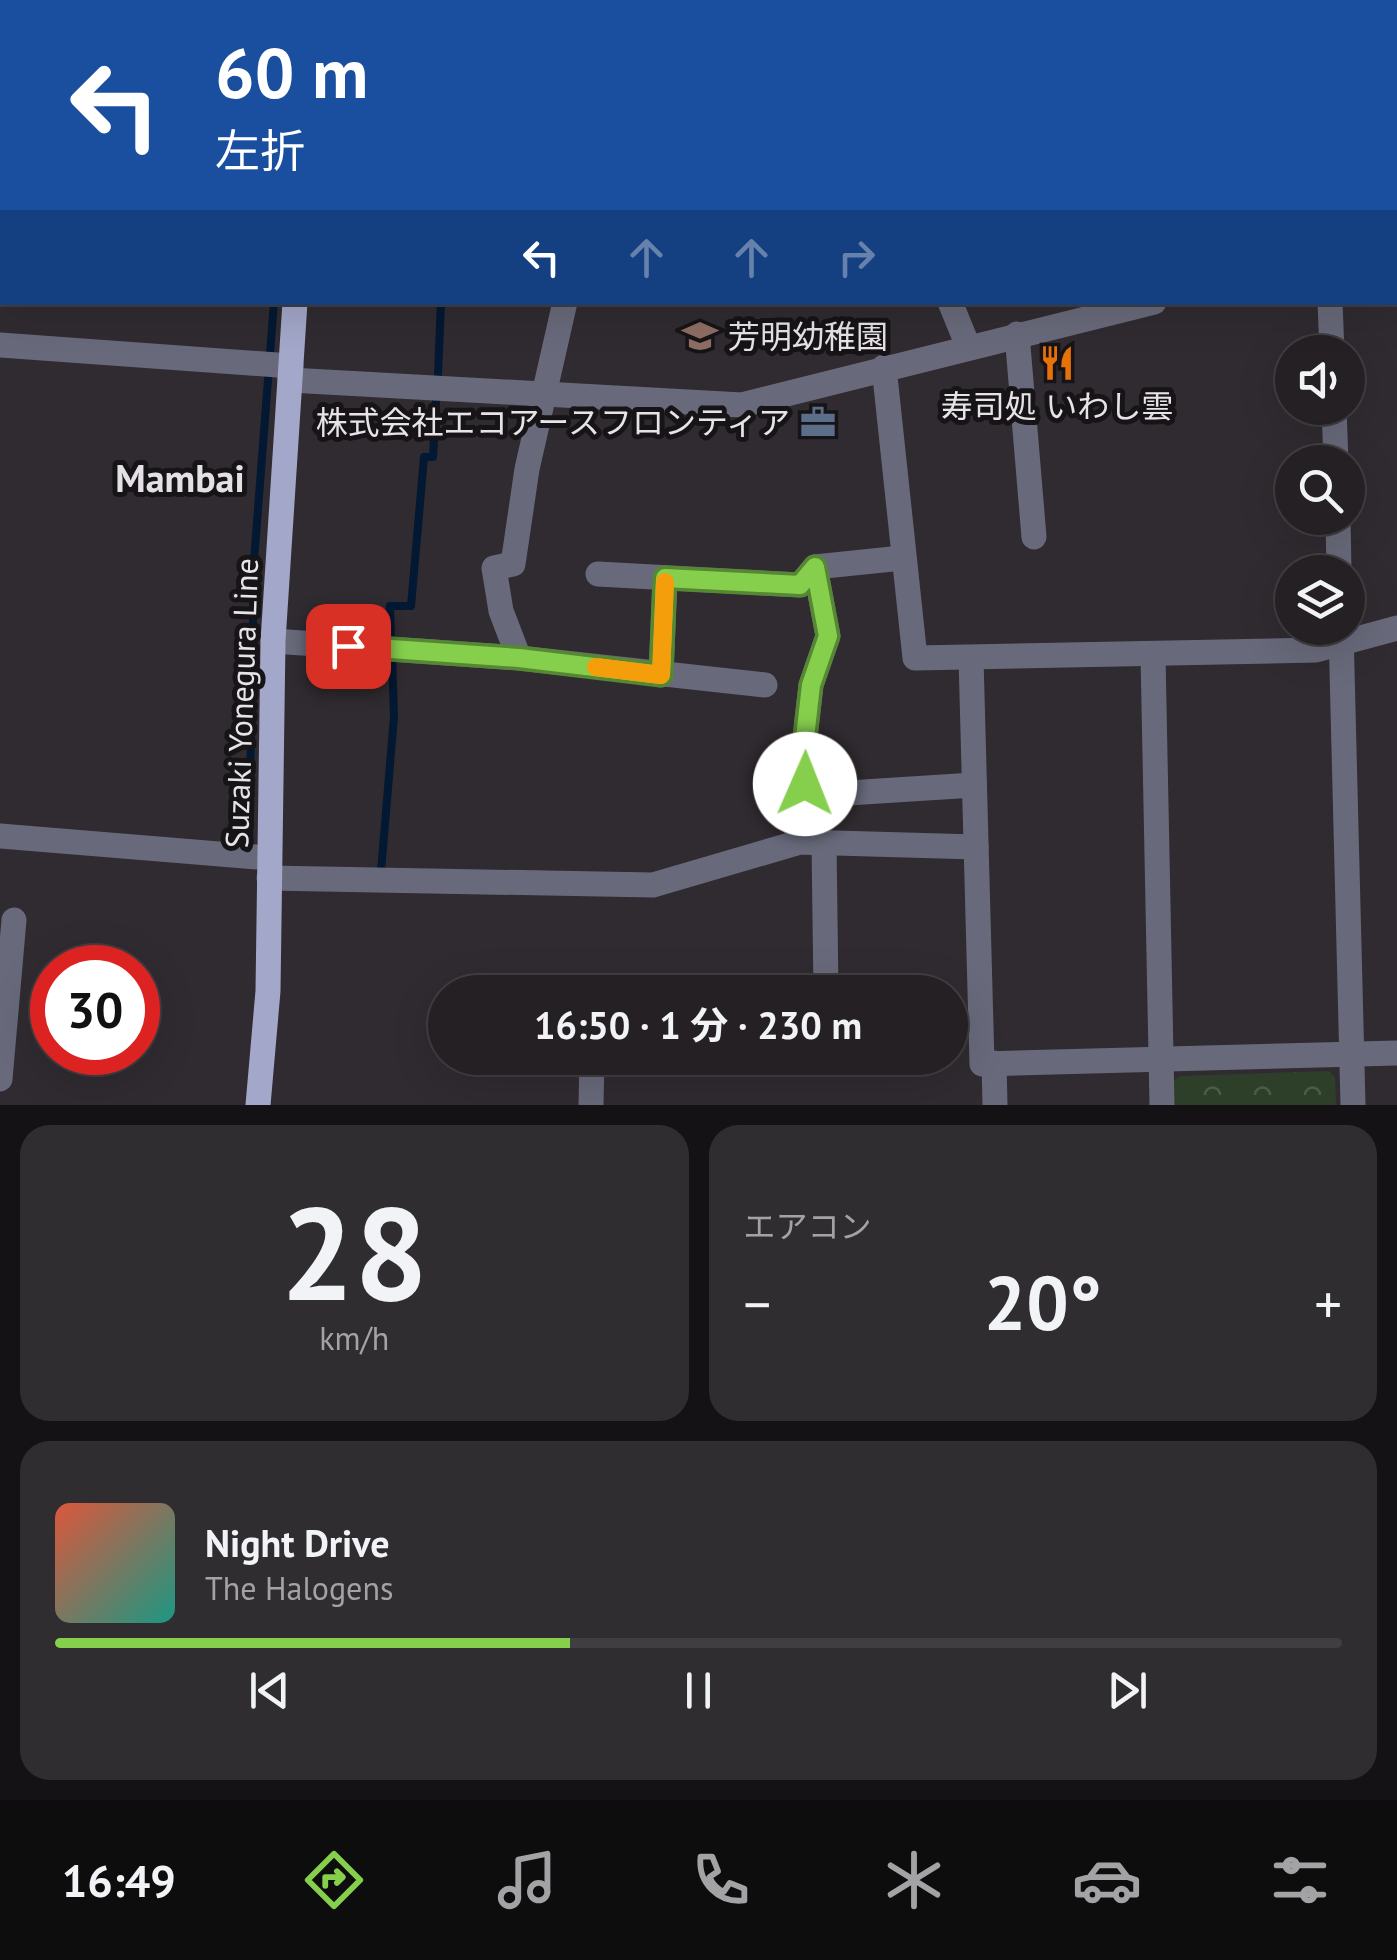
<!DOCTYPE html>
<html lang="ja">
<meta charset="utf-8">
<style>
:root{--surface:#242024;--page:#302d31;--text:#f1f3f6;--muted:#a3a3a6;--line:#413e41;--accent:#85cf4d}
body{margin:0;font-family:"PT Sans","Noto Sans JP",sans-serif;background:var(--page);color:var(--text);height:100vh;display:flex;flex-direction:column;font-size:38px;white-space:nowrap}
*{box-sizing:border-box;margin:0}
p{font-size:32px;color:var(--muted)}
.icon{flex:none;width:55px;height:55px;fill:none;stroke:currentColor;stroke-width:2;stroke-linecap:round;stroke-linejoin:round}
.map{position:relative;height:1105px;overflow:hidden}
.details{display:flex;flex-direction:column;gap:20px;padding:20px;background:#141214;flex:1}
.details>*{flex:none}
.top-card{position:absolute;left:0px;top:0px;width:1398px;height:305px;box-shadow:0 10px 40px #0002,0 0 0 2px var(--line);background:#1a4fa0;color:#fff;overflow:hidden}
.fabs{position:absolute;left:1275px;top:335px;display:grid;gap:20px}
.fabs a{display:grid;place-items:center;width:90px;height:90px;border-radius:50%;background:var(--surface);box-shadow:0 10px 40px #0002,0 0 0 2px var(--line);font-size:50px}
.speed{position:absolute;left:30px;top:945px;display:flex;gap:20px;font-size:50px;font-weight:700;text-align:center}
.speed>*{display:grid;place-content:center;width:130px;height:130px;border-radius:50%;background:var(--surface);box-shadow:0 10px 40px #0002,0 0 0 2px var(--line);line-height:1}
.speed .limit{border:15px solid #d22;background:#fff;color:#111}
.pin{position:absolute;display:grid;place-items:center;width:85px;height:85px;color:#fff;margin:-42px;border-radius:20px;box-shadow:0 5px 15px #0006}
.me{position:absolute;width:110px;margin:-55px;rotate:1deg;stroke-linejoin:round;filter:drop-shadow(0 0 8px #0008)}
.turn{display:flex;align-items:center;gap:35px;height:210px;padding:0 50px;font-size:45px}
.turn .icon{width:130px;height:130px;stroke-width:2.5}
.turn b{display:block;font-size:70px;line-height:85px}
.lanes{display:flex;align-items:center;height:95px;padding:0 50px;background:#0003;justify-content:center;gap:50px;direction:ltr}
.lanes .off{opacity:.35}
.big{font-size:75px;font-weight:700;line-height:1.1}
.details .card{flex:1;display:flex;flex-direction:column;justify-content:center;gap:15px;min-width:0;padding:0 35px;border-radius:30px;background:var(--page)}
.details .dial{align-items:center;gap:0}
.dial b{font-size:130px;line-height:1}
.song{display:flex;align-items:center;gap:30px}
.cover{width:120px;height:120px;border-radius:15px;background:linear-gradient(135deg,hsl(10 70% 55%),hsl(170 70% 35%))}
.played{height:10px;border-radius:5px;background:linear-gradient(90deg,var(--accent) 40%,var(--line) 40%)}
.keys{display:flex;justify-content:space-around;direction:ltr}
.heat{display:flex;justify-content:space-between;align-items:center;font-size:55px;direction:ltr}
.details .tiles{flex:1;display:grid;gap:20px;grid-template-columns:1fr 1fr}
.card:last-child{grid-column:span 2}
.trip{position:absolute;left:428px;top:975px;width:540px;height:100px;border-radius:50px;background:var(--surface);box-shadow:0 10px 40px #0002,0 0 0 2px var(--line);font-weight:700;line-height:100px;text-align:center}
.tab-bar{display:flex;height:160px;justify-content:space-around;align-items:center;background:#0e0d0e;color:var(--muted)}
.tab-bar .icon{width:70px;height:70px}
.tab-bar .selected{color:var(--accent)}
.tab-bar b{font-size:45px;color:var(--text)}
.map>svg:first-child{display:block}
.park{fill:url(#park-crowns)}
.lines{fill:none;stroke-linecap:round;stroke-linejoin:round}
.stream{stroke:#031832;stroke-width:8}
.minor{stroke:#686a7b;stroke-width:25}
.major{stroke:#a3a7c9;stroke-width:25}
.route-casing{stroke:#568732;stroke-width:25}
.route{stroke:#85cf4d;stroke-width:18}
.slow{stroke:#f59e0b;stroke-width:18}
.labels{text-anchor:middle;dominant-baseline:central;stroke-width:10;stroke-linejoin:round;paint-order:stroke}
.poi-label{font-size:32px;fill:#e7e3e7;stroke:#161416;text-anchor:start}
.street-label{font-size:32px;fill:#e7e3e7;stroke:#161416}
.quarter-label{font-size:38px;font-weight:bold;fill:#e5dfe6;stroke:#161416}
</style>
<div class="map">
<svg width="1397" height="1105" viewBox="0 0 1397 1105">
<defs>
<pattern id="park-crowns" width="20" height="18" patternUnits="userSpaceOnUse" patternTransform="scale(2.5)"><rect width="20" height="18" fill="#2d3f29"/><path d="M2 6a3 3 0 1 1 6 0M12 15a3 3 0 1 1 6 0" fill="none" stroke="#4b5b48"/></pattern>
</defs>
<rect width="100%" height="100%" fill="#302b30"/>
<!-- park -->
<path class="park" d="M 1328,1071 L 1335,1077 L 1336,1105 L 1173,1105 L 1172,1082 L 1180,1076 Z"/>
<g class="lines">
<!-- stream -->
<g class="stream">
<path d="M 557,0 L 563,2"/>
<path d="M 78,2 L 79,0"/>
<path d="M 347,2 L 347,0"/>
<path d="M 484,2 L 484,0"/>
<path d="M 438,374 L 441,302"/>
<path d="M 391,642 L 390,606 L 411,606 L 424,457 L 433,457 L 436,401"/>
<path d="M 249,845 L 254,561 L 274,302"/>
<path d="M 381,871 L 394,717 L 392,656"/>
</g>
<!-- minor -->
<g class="minor">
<path d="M 593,0 L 597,2"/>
<path d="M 1286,0 L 1287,2"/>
<path d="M 61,2 L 62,0"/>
<path d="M 751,2 L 752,0"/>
<path d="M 1206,2 L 1209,0"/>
<path d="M 0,116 L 2,111"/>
<path d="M 0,148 L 2,148"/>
<path d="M 1395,240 L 1397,241"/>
<path d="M 950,302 L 968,346"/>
<path d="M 1330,302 L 1332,352"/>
<path d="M 1017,334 L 1034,537"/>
<path d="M 0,345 L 291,366"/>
<path d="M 884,367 L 915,658 L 1316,650 L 1397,628"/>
<path d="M 290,380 L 742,405 L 1154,302"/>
<path d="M 1334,408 L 1336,462"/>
<path d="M 1338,518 L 1339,572"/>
<path d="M 598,574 L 800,585 L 815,567 L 902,558"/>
<path d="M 1341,630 L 1353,1105"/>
<path d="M 273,641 L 519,658 L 765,685"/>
<path d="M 1153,655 L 1162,1105"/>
<path d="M 519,658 L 501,611 L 494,568 L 513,564 L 527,469 L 565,302"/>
<path d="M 971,658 L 982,1064 L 1397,1053"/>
<path d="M 661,675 L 665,578"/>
<path d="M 848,793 L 974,785"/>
<path d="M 0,836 L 269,858"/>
<path d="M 809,842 L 803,755 L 811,685 L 828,636 L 815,567"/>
<path d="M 824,843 L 826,992"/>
<path d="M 269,878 L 653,885 L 800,842 L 976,847"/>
<path d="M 994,1063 L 995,1105"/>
<path d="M 0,1079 L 14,920"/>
<path d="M 591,1105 L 592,1058"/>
</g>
<!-- major -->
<g class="major">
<path d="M 331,2 L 332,0"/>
<path d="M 258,1105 L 268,991 L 273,641 L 295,302"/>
</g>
</g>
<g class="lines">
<defs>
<path id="route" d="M 348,646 L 519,658 L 661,675 L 665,578 L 800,585 L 815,567 L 828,636 L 811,685 L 803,755 L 805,784"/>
</defs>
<!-- route casing -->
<use href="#route" class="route-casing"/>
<!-- route -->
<use href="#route" class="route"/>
<!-- slow -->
<path class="slow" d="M 596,667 L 661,675 L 665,582"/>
</g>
<!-- icons -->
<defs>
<symbol id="school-bare" viewBox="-9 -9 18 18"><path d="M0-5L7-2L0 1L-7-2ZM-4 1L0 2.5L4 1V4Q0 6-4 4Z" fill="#8d6e63" stroke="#161416" stroke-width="2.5" paint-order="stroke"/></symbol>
<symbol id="restaurant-bare" viewBox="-9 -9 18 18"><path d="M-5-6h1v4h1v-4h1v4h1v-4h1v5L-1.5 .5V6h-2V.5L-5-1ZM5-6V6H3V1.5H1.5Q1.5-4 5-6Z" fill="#e8710a" stroke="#161416" stroke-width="2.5" paint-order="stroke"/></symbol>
<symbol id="office-bare" viewBox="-9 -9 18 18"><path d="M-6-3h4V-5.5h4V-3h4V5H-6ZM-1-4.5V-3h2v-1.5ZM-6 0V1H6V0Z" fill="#5c6f8a" stroke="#161416" stroke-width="2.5" paint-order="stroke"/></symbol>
</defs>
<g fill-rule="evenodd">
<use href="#school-bare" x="675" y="311" width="50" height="50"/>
<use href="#restaurant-bare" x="1032" y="338" width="50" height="50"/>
<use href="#office-bare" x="793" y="397" width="50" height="50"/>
</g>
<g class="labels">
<!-- poi labels -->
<g class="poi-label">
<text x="728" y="336">芳明幼稚園</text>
<text x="1057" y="406" text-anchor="middle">寿司処 いわし雲</text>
<text x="790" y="422" text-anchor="end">株式会社エコアースフロンティア</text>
</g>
<!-- street labels -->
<g class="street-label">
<text transform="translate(241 703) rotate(-88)">Suzaki Yonegura Line</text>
</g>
<!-- quarter labels -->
<g class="quarter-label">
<text x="180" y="477">Mambai</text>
</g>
</g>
</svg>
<div class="fabs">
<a><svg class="icon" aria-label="sound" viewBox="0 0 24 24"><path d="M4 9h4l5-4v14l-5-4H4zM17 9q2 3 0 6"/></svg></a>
<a><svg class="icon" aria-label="search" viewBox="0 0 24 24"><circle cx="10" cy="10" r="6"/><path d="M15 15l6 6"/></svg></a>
<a><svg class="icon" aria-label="layers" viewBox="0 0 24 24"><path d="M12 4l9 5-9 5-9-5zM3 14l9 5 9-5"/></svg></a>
</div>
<div class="speed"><div class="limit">30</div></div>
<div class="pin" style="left:348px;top:646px;background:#d93025"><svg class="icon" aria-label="arrive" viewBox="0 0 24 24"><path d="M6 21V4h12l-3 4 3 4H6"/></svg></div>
<svg class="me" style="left:805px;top:784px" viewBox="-20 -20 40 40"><circle r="19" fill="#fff"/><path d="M0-13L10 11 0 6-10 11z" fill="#85cf4d"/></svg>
<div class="trip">16:50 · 1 分 · 230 m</div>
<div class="top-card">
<div class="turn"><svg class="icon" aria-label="left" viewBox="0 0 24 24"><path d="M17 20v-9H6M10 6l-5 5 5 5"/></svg><div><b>60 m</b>左折</div></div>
<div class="lanes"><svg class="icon" aria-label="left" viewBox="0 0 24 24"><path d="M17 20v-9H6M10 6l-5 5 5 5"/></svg><svg class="icon off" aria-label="ahead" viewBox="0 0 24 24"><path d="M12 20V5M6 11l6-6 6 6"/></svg><svg class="icon off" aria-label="ahead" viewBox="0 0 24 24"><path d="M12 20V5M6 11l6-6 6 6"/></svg><svg class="icon off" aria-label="right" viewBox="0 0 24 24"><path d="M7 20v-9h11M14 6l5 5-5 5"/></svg></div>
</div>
</div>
<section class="details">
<div class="tiles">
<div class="card dial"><b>28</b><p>km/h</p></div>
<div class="card"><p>エアコン</p>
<div class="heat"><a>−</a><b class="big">20°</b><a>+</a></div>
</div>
<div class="card">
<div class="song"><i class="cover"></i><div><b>Night Drive</b><p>The Halogens</p></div></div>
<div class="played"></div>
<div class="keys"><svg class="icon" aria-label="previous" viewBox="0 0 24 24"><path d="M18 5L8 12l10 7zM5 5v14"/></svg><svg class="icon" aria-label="pause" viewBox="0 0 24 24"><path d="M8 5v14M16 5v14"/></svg><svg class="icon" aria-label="next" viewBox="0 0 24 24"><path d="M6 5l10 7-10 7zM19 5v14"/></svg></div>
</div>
</div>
</section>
<nav class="tab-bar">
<b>16:49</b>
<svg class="icon selected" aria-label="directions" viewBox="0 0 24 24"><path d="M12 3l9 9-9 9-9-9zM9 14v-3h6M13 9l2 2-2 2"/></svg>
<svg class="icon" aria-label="music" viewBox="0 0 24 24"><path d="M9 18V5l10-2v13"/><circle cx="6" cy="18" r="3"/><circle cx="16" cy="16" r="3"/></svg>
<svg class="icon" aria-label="phone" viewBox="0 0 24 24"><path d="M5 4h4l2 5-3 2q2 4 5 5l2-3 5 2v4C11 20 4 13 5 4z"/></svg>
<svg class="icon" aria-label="climate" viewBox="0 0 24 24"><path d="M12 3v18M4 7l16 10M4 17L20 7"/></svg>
<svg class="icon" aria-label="car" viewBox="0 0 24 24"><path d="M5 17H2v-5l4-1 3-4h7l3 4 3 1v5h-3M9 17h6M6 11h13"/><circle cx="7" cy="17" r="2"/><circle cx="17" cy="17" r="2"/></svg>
<svg class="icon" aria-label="filters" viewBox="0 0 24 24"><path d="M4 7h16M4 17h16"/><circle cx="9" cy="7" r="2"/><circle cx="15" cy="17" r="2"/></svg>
</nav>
